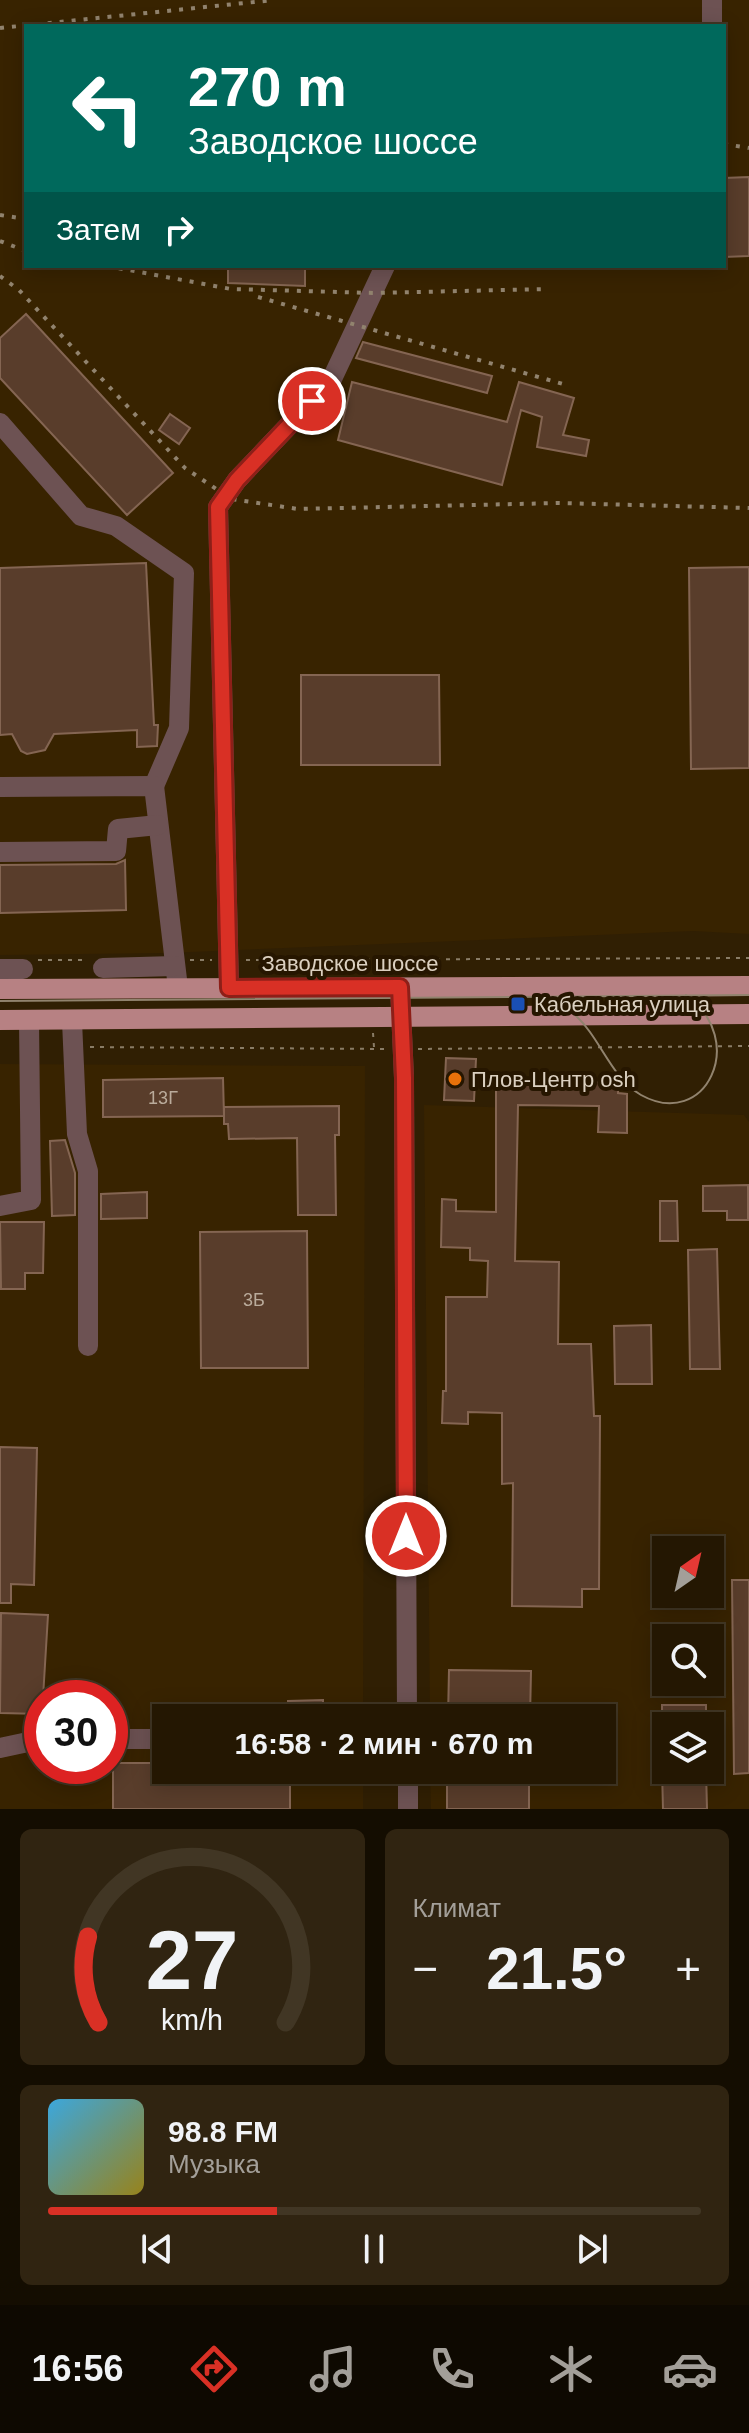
<!DOCTYPE html>
<html lang="ru">
<meta charset="utf-8">
<style>
:root{--surface:#241702;--page:#302411;--text:#f1f3f6;--muted:#a39f99;--line:#413624;--accent:#d93025}
body{margin:0;font-family:Arial,sans-serif;background:var(--page);color:var(--text);height:100vh;display:flex;flex-direction:column;font-size:30px;white-space:nowrap}
*{box-sizing:border-box;margin:0}
p{font-size:26px;color:var(--muted)}
.icon{flex:none;width:44px;height:44px;fill:none;stroke:currentColor;stroke-width:2;stroke-linecap:round;stroke-linejoin:round}
.map{position:relative;height:1809px;overflow:hidden}
.details{display:flex;flex-direction:column;gap:20px;padding:20px;background:#140d01;flex:1}
.details>*{flex:none}
.hud{position:absolute;left:24px;top:24px;width:702px;height:244px;border-radius:0px;box-shadow:0 4px 20px #0003,0 0 0 2px var(--line);background:#00695c;color:#fff;overflow:hidden}
.needle{width:52px;rotate:34deg}
.tools{position:absolute;left:652px;top:1536px;display:grid;gap:16px}
.tools a{display:grid;place-items:center;width:72px;height:72px;border-radius:0px;background:var(--surface);box-shadow:0 4px 20px #0003,0 0 0 2px var(--line);font-size:40px}
.speed{position:absolute;left:24px;top:1680px;display:flex;gap:16px;font-size:40px;font-weight:700;text-align:center}
.speed>*{display:grid;place-content:center;width:104px;height:104px;border-radius:50%;background:var(--surface);box-shadow:0 4px 20px #0003,0 0 0 2px var(--line);line-height:1}
.speed .limit{border:12px solid #d22;background:#fff;color:#111}
.pin{position:absolute;display:grid;place-items:center;width:68px;height:68px;color:#fff;margin:-34px;border:4px solid #fff;border-radius:50%;box-shadow:0 2px 8px #0007}
.me{position:absolute;width:88px;margin:-44px;rotate:0deg;stroke-linejoin:round;filter:drop-shadow(0 0 6px #0008)}
.turn{display:flex;align-items:center;gap:28px;height:168px;padding:0 32px;font-size:36px}
.turn .icon{width:104px;height:104px;stroke-width:2.5}
.turn b{display:block;font-size:56px;line-height:68px}
.then{display:flex;align-items:center;height:76px;padding:0 32px;background:#0003;gap:16px;font-size:30px}
.big{font-size:60px;font-weight:800;line-height:1.1}
.details .tile{flex:1;display:flex;flex-direction:column;justify-content:center;gap:12px;min-width:0;padding:0 28px;border-radius:12px;background:var(--page)}
.details .dial{align-items:center;gap:0}
.dial svg{height:208px;overflow:visible;fill:none;stroke:var(--line);stroke-width:7;stroke-linecap:round;text-anchor:middle}
.dial text{fill:var(--text);stroke:none}
.song{display:flex;align-items:center;gap:24px}
.cover{width:96px;height:96px;border-radius:12px;background:linear-gradient(135deg,hsl(200 70% 55%),hsl(50 70% 35%))}
.played{height:8px;border-radius:4px;background:linear-gradient(90deg,var(--accent) 35%,var(--line) 35%)}
.keys{display:flex;justify-content:space-around;direction:ltr}
.heat{display:flex;justify-content:space-between;align-items:center;font-size:44px;direction:ltr}
.details .tiles{flex:1;display:grid;gap:20px;grid-template-columns:1fr 1fr}
.tile:last-child{grid-column:span 2}
.trip{position:absolute;left:152px;top:1704px;width:464px;height:80px;border-radius:0px;background:var(--surface);box-shadow:0 4px 20px #0003,0 0 0 2px var(--line);font-weight:800;line-height:80px;text-align:center}
.dock{display:flex;height:128px;justify-content:space-around;align-items:center;background:#0e0901;color:var(--muted)}
.dock .icon{width:56px;height:56px}
.dock .selected{color:var(--accent)}
.dock b{font-size:36px;color:var(--text)}
.map>svg:first-child{display:block}
.built{fill:#382300;fill-rule:evenodd}
.building{fill:#593d2b;stroke:#846552;stroke-width:2}
.lines{fill:none;stroke-linecap:round;stroke-linejoin:round}
.path{stroke:#897c66;stroke-width:2;stroke-dasharray:4 6;stroke-linecap:butt}
.minor{stroke:#6d5253;stroke-width:20}
.major{stroke:#b78183;stroke-width:20}
.tram{stroke:#91836e;stroke-width:2}
.rail{stroke:#91836e;stroke-width:4;stroke-dasharray:4 8;stroke-linecap:butt}
.route-casing{stroke:#8d1f18;stroke-width:20}
.route{stroke:#d93025;stroke-width:14}
.transit-dot{fill:#1a4fb4;stroke:#261600;stroke-width:3}
.food-dot{fill:#e8710a;stroke:#261600;stroke-width:3}
.labels{text-anchor:middle;dominant-baseline:central;stroke-width:8;stroke-linejoin:round;paint-order:stroke}
.number-label{font-size:18px;fill:#baab9b}
.street-label{font-size:22px;fill:#dbd0c0;stroke:#261600}
.poi-label{font-size:22px;fill:#dbd0c0;stroke:#261600;text-anchor:start}
</style>
<div class="map">
<svg width="749" height="1809" viewBox="0 0 749 1809">
<rect width="100%" height="100%" fill="#301f03"/>
<!-- built -->
<g class="built">
<path d="M 0,0 L 749,0 L 749,934 L 693,931 L 166,953 L 0,955 ZM 26,26 L 724,26 L 724,266 L 26,266 Z"/>
<path d="M 0,1064 L 365,1066 L 363,1718 L 166,1718 L 166,1770 L 363,1770 L 363,1809 L 0,1809 ZM 42,1698 L 110,1698 L 110,1766 L 42,1766 Z"/>
<path d="M 424,1105 L 744,1115 L 749,1122 L 749,1809 L 431,1809 L 430,1770 L 602,1770 L 602,1718 L 430,1718 ZM 666,1550 L 710,1550 L 710,1594 L 666,1594 ZM 666,1638 L 710,1638 L 710,1682 L 666,1682 ZM 666,1726 L 710,1726 L 710,1770 L 666,1770 Z"/>
</g>
<!-- building -->
<g class="building">
<path d="M 749,177 L 749,256 L 724,257 L 724,178 Z"/>
<path d="M 228,266 L 305,266 L 305,286 L 228,283 Z"/>
<path d="M 26,314 L 173,473 L 127,515 L 0,378 L 0,338 Z"/>
<path d="M 363,342 L 492,376 L 487,393 L 356,358 Z"/>
<path d="M 352,382 L 507,422 L 519,382 L 574,398 L 563,435 L 589,440 L 586,456 L 537,447 L 542,417 L 521,410 L 502,485 L 338,440 Z"/>
<path d="M 170,414 L 190,428 L 179,444 L 159,430 Z"/>
<path d="M 146,563 L 154,725 L 158,725 L 157,746 L 137,747 L 137,730 L 54,734 L 45,750 L 27,754 L 21,751 L 12,734 L 0,735 L 0,568 Z"/>
<path d="M 749,567 L 749,768 L 691,769 L 689,568 Z"/>
<path d="M 301,675 L 439,675 L 440,765 L 301,765 Z"/>
<path d="M 125,860 L 126,910 L 0,913 L 0,865 L 116,864 Z"/>
<path d="M 446,1058 L 476,1059 L 474,1101 L 444,1100 Z"/>
<path d="M 605,1077 L 619,1078 L 618,1093 L 627,1094 L 627,1133 L 598,1132 L 599,1106 L 518,1105 L 515,1261 L 559,1262 L 558,1344 L 591,1344 L 594,1416 L 600,1416 L 599,1589 L 582,1589 L 582,1607 L 512,1606 L 513,1483 L 502,1484 L 502,1413 L 468,1412 L 468,1424 L 442,1423 L 443,1391 L 446,1391 L 446,1297 L 487,1297 L 488,1261 L 470,1260 L 470,1248 L 441,1247 L 442,1199 L 456,1200 L 456,1211 L 496,1212 L 496,1080 L 605,1082 Z"/>
<path d="M 223,1078 L 224,1116 L 103,1117 L 103,1080 Z"/>
<path d="M 339,1106 L 339,1135 L 335,1135 L 336,1215 L 298,1215 L 297,1138 L 229,1139 L 228,1124 L 224,1124 L 224,1107 Z"/>
<path d="M 65,1140 L 75,1173 L 75,1215 L 52,1216 L 50,1141 Z"/>
<path d="M 748,1185 L 748,1220 L 727,1220 L 727,1211 L 703,1211 L 703,1186 Z"/>
<path d="M 147,1192 L 147,1218 L 101,1219 L 101,1194 Z"/>
<path d="M 660,1201 L 677,1201 L 678,1241 L 660,1241 Z"/>
<path d="M 0,1222 L 44,1222 L 43,1273 L 25,1273 L 25,1289 L 1,1289 Z"/>
<path d="M 307,1231 L 308,1368 L 201,1368 L 200,1232 Z"/>
<path d="M 717,1249 L 720,1369 L 690,1369 L 688,1250 Z"/>
<path d="M 651,1325 L 652,1384 L 615,1384 L 614,1326 Z"/>
<path d="M 0,1447 L 37,1448 L 34,1585 L 11,1584 L 11,1603 L 0,1603 Z"/>
<path d="M 732,1580 L 749,1580 L 749,1773 L 734,1774 Z"/>
<path d="M 1,1613 L 48,1615 L 42,1714 L 0,1713 Z"/>
<path d="M 449,1670 L 531,1671 L 530,1718 L 448,1718 Z"/>
<path d="M 323,1700 L 323,1718 L 288,1718 L 288,1701 Z"/>
<rect x="662" y="1705" width="44" height="21"/>
<path d="M 113,1763 L 166,1763 L 166,1770 L 290,1770 L 290,1809 L 113,1809 Z"/>
<rect x="447" y="1770" width="82" height="39"/>
<path d="M 662,1770 L 706,1770 L 707,1809 L 663,1809 Z"/>
</g>
<g class="lines">
<!-- path -->
<g class="path">
<path d="M 38,960 L 88,960"/>
<path d="M 190,960 L 212,960"/>
<path d="M 246,960 L 749,958"/>
<path d="M 373,1033 L 374,1047"/>
<path d="M 90,1047 L 384,1049"/>
<path d="M 418,1049 L 749,1046"/>
</g>
<!-- minor -->
<g class="minor">
<path d="M 712,26 L 712,0"/>
<path d="M 0,423 L 81,516 L 116,526 L 184,573 L 179,728 L 154,786"/>
<path d="M 0,787 L 154,786 L 178,988"/>
<path d="M 0,852 L 116,851 L 118,829 L 158,825"/>
<path d="M 103,968 L 175,966"/>
<path d="M 0,969 L 23,969"/>
<path d="M 400,987 L 404,1078 L 407,1718"/>
<path d="M 229,988 L 218,507 L 237,480 L 331,381 L 385,266"/>
<path d="M 72,1021 L 77,1134 L 88,1171 L 88,1346"/>
<path d="M 0,1206 L 31,1200 L 29,1020"/>
<path d="M 110,1739 L 166,1739"/>
<path d="M 0,1748 L 42,1739"/>
<path d="M 408,1770 L 408,1809"/>
</g>
<!-- major -->
<g class="major">
<path d="M 0,989 L 749,986"/>
<path d="M 0,1020 L 749,1014"/>
</g>
<!-- tram -->
<g class="tram">
<path d="M 0,1001 L 749,995"/>
<path d="M 554,1003 C 560,1006 569,1010 575,1015 C 600,1037 611,1078 641,1095 C 706,1131 749,1040 686,995"/>
</g>
<!-- rail -->
<g class="rail">
<path d="M 0,28 L 274,0"/>
<path d="M 724,144 L 749,148"/>
<path d="M 0,215 L 26,219"/>
<path d="M 0,241 L 26,251"/>
<path d="M 107,266 L 231,289 L 374,293 L 548,289"/>
<path d="M 0,276 L 19,290 L 185,468 L 231,499 L 298,509 L 559,503 L 749,508"/>
<path d="M 258,297 L 563,384"/>
</g>
</g>
<g class="lines">
<defs>
<path id="route" d="M 312,401 L 237,480 L 218,507 L 229,988 L 400,987 L 404,1078 L 406,1536"/>
</defs>
<!-- route casing -->
<use href="#route" class="route-casing"/>
<!-- route -->
<use href="#route" class="route"/>
</g>
<!-- markers -->
<rect class="transit-dot" x="510" y="996" width="16" height="16" rx="4"/>
<circle class="food-dot" cx="455" cy="1079" r="8"/>
<g class="labels">
<!-- number labels -->
<g class="number-label">
<text x="163" y="1098">13Г</text>
<text x="254" y="1300">3Б</text>
</g>
<!-- street labels -->
<g class="street-label">
<text x="350" y="963">Заводское шоссе</text>
</g>
<!-- poi labels -->
<g class="poi-label">
<text x="534" y="1004">Кабельная улица</text>
<text x="471" y="1079">Плов-Центр osh</text>
</g>
</g>
</svg>
<div class="tools">
<a><svg class="needle" viewBox="-14 -14 28 28"><path d="M0-13l5 13h-10z" fill="#e53935"/><path d="M0 13l5-13h-10z" fill="#a39f99"/></svg></a>
<a><svg class="icon" aria-label="search" viewBox="0 0 24 24"><circle cx="10" cy="10" r="6"/><path d="M15 15l6 6"/></svg></a>
<a><svg class="icon" aria-label="layers" viewBox="0 0 24 24"><path d="M12 4l9 5-9 5-9-5zM3 14l9 5 9-5"/></svg></a>
</div>
<div class="speed"><div class="limit">30</div></div>
<div class="pin" style="left:312px;top:401px;background:#d93025"><svg class="icon" aria-label="arrive" viewBox="0 0 24 24"><path d="M6 21V4h12l-3 4 3 4H6"/></svg></div>
<svg class="me" style="left:406px;top:1536px" viewBox="-20 -20 40 40"><circle r="17" fill="#d93025" stroke="#fff" stroke-width="3"/><path d="M0-11L8 9 0 5-8 9z" fill="#fff"/></svg>
<div class="trip">16:58 · 2 мин · 670 m</div>
<div class="hud">
<div class="turn"><svg class="icon" aria-label="left" viewBox="0 0 24 24"><path d="M17 20v-9H6M10 6l-5 5 5 5"/></svg><div><b>270 m</b>Заводское шоссе</div></div>
<div class="then">Затем<svg class="icon" aria-label="right" viewBox="0 0 24 24"><path d="M7 20v-9h11M14 6l5 5-5 5"/></svg></div>
</div>
</div>
<section class="details">
<div class="tiles">
<div class="tile dial"><svg viewBox="0 0 100 80">
<path d="M14 69A42 42 0 1 1 86 69"/>
<path d="M14 69A42 42 0 0 1 10 36" stroke="#d93025"/>
<text x="50" y="56" font-size="32" font-weight="700">27</text>
<text x="50" y="72" font-size="11">km/h</text>
</svg></div>
<div class="tile"><p>Климат</p>
<div class="heat"><a>−</a><b class="big">21.5°</b><a>+</a></div>
</div>
<div class="tile">
<div class="song"><i class="cover"></i><div><b>98.8 FM</b><p>Музыка</p></div></div>
<div class="played"></div>
<div class="keys"><svg class="icon" aria-label="previous" viewBox="0 0 24 24"><path d="M18 5L8 12l10 7zM5 5v14"/></svg><svg class="icon" aria-label="pause" viewBox="0 0 24 24"><path d="M8 5v14M16 5v14"/></svg><svg class="icon" aria-label="next" viewBox="0 0 24 24"><path d="M6 5l10 7-10 7zM19 5v14"/></svg></div>
</div>
</div>
</section>
<nav class="dock">
<b>16:56</b>
<svg class="icon selected" aria-label="directions" viewBox="0 0 24 24"><path d="M12 3l9 9-9 9-9-9zM9 14v-3h6M13 9l2 2-2 2"/></svg>
<svg class="icon" aria-label="music" viewBox="0 0 24 24"><path d="M9 18V5l10-2v13"/><circle cx="6" cy="18" r="3"/><circle cx="16" cy="16" r="3"/></svg>
<svg class="icon" aria-label="phone" viewBox="0 0 24 24"><path d="M5 4h4l2 5-3 2q2 4 5 5l2-3 5 2v4C11 20 4 13 5 4z"/></svg>
<svg class="icon" aria-label="climate" viewBox="0 0 24 24"><path d="M12 3v18M4 7l16 10M4 17L20 7"/></svg>
<svg class="icon" aria-label="car" viewBox="0 0 24 24"><path d="M5 17H2v-5l4-1 3-4h7l3 4 3 1v5h-3M9 17h6M6 11h13"/><circle cx="7" cy="17" r="2"/><circle cx="17" cy="17" r="2"/></svg>
</nav>
